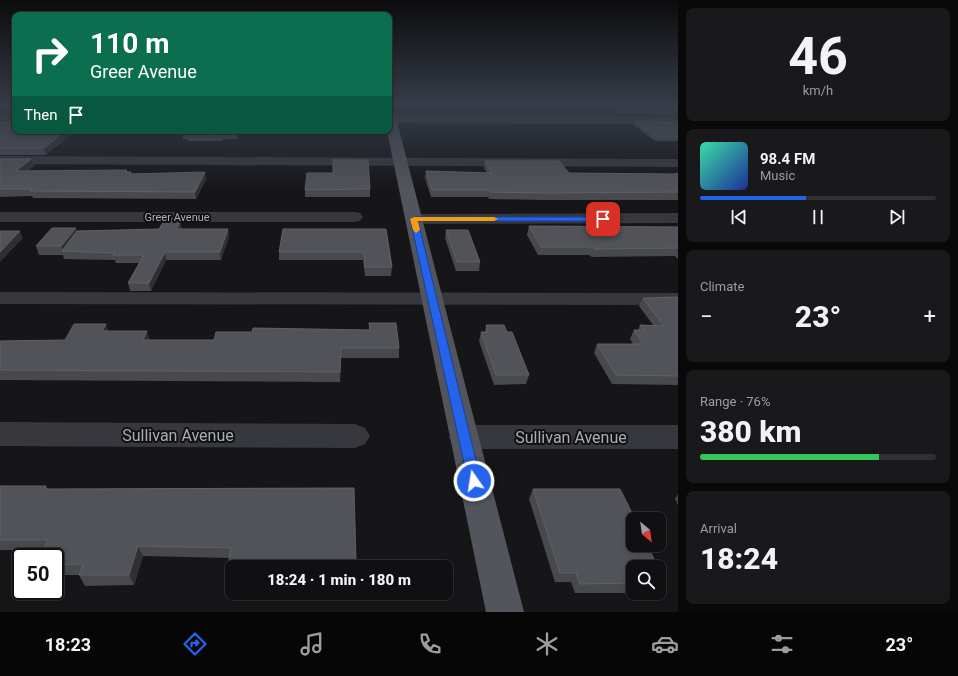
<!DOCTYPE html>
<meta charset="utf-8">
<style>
:root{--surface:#101012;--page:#19191b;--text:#f1f3f6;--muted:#9c9d9f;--line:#303032;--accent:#2563eb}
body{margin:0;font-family:Roboto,sans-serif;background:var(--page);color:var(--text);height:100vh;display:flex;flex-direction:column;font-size:15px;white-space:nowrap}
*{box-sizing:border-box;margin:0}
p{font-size:13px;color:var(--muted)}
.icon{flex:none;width:22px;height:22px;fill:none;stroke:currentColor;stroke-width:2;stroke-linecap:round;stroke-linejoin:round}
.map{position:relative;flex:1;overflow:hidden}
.sheet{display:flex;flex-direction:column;gap:8px;padding:8px;background:#09090a;width:280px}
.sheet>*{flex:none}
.guide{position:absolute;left:12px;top:12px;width:380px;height:122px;border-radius:8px;box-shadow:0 2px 6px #0003,0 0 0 1px var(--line);background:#0b6e4f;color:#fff;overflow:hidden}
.needle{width:26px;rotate:151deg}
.tools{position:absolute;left:626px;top:512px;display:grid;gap:8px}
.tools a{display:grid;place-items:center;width:40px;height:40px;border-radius:8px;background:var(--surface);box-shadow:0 2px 6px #0003,0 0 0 1px var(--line);font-size:20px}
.speed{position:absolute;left:12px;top:548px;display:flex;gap:8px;font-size:20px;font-weight:700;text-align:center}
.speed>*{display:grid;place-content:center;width:52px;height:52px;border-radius:50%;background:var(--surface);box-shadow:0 2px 6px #0003,0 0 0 1px var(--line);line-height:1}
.speed .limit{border:2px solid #111;border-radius:6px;background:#fff;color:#111}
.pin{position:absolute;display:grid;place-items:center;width:34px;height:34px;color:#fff;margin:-17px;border-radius:8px;box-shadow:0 2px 6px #0006}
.me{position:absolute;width:44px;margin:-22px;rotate:347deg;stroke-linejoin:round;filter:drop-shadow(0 0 3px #0008)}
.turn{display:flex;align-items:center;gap:14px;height:84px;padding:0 12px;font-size:18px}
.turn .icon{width:52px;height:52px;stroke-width:2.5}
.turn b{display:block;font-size:28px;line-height:34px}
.then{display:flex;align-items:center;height:38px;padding:0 12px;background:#0003;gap:8px;font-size:15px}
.big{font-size:30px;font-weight:800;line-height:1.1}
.sheet .widget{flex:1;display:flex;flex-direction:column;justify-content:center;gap:6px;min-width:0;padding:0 14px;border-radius:8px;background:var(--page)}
.sheet .dial{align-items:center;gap:0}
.dial b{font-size:52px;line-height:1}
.song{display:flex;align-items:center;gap:12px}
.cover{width:48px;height:48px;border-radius:6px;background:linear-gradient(135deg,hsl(160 70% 55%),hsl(230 70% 35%))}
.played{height:4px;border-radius:2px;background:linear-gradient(90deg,var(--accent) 45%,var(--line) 45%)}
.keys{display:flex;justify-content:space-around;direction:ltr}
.heat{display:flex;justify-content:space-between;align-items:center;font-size:22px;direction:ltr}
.charge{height:6px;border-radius:3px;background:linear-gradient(90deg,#34c759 76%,var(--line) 0)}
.trip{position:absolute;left:225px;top:560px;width:228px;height:40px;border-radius:8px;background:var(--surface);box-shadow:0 2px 6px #0003,0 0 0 1px var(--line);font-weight:800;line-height:40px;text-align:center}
.menu{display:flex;height:64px;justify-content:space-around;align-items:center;background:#060607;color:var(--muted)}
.menu .icon{width:28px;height:28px}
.menu .on{color:var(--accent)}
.menu b{font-size:18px;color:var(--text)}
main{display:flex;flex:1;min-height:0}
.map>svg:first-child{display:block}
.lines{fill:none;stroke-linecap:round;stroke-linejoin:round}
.minor{fill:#37383d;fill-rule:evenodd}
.major{fill:#53555c;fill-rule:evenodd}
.wall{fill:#47494d}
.shaded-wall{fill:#2f3033}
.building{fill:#525359;stroke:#5f6168}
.route{fill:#2563eb;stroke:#184099}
.slow{fill:#f59e0b}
.labels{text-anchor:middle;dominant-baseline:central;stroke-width:4;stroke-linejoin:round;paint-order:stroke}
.far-street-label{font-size:11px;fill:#a8adb8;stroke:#111113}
.near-street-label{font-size:16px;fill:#a8adb8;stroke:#111113}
</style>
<main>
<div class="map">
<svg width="678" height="612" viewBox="0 0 678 612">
<rect width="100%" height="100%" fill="#161618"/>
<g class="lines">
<!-- minor -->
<g class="minor">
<rect x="0" y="115" width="15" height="8"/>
<path d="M 389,115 L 678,116 L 678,124 L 389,123 Z"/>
<path d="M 0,156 L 678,159 L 678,167 L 0,164 Z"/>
<path d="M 0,212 L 354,212 L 360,213 L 363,217 L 360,221 L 354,222 L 0,222 Z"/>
<path d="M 678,213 L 678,223 L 414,224 L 408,223 L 405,219 L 408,215 L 414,214 Z"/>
<path d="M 0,292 L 678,293 L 678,305 L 0,304 Z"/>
<path d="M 0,422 L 355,424 L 365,428 L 370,436 L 365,444 L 355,448 L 0,446 Z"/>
<path d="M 464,425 L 678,425 L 678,449 L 464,449 L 454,445 L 449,437 L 454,429 Z"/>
</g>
<!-- major -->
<path class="major" d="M 389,111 L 395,114 L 524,612 L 486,612 L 387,131 L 389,131 Z"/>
</g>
<!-- wall -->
<g class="wall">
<path d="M 607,105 L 678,105 L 678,115 L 619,114 Z"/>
<path d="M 635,121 L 678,122 L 678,141 L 655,141 L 634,125 Z"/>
<path d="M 0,122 L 74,131 L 46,155 L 0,155 Z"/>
<path d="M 183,131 L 241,131 L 237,139 L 223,139 L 222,141 L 188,141 L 187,139 L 183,139 L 182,132 Z"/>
<path d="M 0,159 L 31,159 L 34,166 L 27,171 L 127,170 L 127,172 L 131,172 L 131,174 L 206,179 L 196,199 L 33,198 L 32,196 L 0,197 Z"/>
<path d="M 485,161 L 569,173 L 674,174 L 678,173 L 678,172 L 678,200 L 542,200 L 489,199 L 488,197 L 431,197 L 425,178 L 426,171 L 487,173 L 484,168 Z"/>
<path d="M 370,189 L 370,197 L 305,197 L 305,190 Z"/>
<path d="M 180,222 L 182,229 L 228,229 L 229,237 L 221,260 L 166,260 L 151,291 L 130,291 L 128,283 L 139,263 L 116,263 L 115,260 L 64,259 L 63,255 L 39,255 L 36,246 L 77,231 L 159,229 Z"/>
<path d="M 529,226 L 678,227 L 678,259 L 675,256 L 592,257 L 589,255 L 538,255 L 527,235 Z"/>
<path d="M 386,229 L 392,267 L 391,276 L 365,276 L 363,260 L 279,260 L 279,252 Z"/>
<path d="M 446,230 L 480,262 L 479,271 L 456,271 L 445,238 Z"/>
<path d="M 678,297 L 678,385 L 612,384 L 594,353 L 597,344 L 633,344 L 630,339 L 634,330 L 638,330 L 640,325 L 653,325 L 639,306 L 643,298 Z"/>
<path d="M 369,323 L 399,348 L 399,358 L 341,358 L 340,382 L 0,380 L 0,341 L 65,340 L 108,331 L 150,340 L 214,340 L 252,332 L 369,330 Z"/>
<path d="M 486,325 L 507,332 L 529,375 L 526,384 L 494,385 L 479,341 L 481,332 L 485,332 Z"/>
<path d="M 0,486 L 46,486 L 48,489 L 356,562 L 356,567 L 232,567 L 232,589 L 228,589 L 226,579 L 229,558 L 143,556 L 134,585 L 85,586 L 79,575 L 55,575 L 55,557 L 43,550 L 0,550 Z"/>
<path d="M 533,489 L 633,567 L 633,593 L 575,593 L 571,582 L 555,582 L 529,499 Z"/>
<path d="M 678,494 L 678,505 L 675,499 Z"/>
<path d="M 659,569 L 666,583 L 659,592 Z"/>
</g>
<!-- shaded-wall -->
<g class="shaded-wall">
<path d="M 65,131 L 74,131 L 46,155 L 44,148 Z"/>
<path d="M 237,131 L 241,131 L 237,139 L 236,133 Z"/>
<path d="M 222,133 L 223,139 L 222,141 L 221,135 Z"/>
<path d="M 31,159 L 34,166 L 19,178 L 16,171 Z"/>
<path d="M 205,172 L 206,179 L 196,199 L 195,192 Z"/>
<path d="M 180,222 L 182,229 L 177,229 Z"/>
<path d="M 76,228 L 79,236 L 63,251 L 61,246 Z"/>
<path d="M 228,229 L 229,237 L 221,260 L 220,252 Z"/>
<path d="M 20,231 L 23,238 L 0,262 L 0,252 Z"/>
<path d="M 165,252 L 166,260 L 151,291 L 149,283 Z"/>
<path d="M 106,324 L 109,333 L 102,331 Z"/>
<path d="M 147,331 L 150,340 L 143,340 Z"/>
<path d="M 138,546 L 143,556 L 134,585 L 129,575 Z"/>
</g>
<!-- building -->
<g class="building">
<path d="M 613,105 L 678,105 L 678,111 L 620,111 Z"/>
<path d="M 635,121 L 678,122 L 678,137 L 657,137 Z"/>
<path d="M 0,122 L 15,122 L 15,131 L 65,131 L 44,148 L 0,148 Z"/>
<path d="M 183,131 L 237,131 L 236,133 L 222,133 L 221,135 L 187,134 L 188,132 L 182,132 Z"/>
<path d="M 0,159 L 31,159 L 16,171 L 127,170 L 125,172 L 131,172 L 130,174 L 205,172 L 195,192 L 30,191 L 32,189 L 0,189 Z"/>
<path d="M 333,160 L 368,160 L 370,189 L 305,190 L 307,173 L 333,173 Z"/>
<path d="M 485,161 L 559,161 L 569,173 L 674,174 L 678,173 L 678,192 L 544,193 L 490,192 L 489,190 L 432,190 L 426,171 L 492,173 Z"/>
<path d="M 167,216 L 180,222 L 177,229 L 228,229 L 220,252 L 165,252 L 149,283 L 128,283 L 144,255 L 113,255 L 115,253 L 62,251 L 77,231 L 159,229 Z"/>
<path d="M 529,226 L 678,227 L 678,248 L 595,249 L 592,247 L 541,247 Z"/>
<path d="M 52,228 L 76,228 L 61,246 L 36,246 Z"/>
<path d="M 283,229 L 386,229 L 392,267 L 365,267 L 364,252 L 279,252 Z"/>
<path d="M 446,230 L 468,230 L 480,262 L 457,262 Z"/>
<path d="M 0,231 L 20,231 L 0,252 Z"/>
<path d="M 678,297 L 678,376 L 616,375 L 597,344 L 643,344 L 634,330 L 644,330 L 640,325 L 664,326 L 643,298 Z"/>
<path d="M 369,323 L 396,323 L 399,348 L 341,348 L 340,372 L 0,370 L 0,341 L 65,340 L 74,324 L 106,324 L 102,331 L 147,331 L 143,340 L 214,340 L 216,332 L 252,332 L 253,328 L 370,330 Z"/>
<path d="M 486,325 L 504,325 L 507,332 L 512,332 L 529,375 L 496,375 L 481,332 L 488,332 Z"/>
<path d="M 0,486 L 46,486 L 44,489 L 354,488 L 356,562 L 299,562 L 299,567 L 232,567 L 232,579 L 226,579 L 231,548 L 138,546 L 129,575 L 79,575 L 83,564 L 55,565 L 55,557 L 40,557 L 48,540 L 0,540 Z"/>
<path d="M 533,489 L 620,489 L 635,519 L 633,519 L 633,545 L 647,545 L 658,567 L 633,567 L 633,583 L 580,584 L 576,573 L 560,573 Z"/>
<path d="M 659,569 L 666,583 L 659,583 Z"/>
</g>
<!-- sky -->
<linearGradient id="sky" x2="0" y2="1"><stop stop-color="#0c0c0d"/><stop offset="0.55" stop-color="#363c48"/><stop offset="1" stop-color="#363c48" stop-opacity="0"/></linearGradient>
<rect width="678" height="191" fill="url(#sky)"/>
<!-- route -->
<path class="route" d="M 414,217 L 603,217 L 606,219 L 603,221 L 418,221 L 481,481 L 479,485 L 474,486 L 470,485 L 468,481 L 410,219 Z"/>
<!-- slow -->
<path class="slow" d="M 414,217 L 494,217 L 498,219 L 494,221 L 418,221 L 420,230 L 416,233 L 413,230 L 410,219 Z"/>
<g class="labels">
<!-- far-street labels -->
<g class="far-street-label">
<text x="177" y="217">Greer Avenue</text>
</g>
<!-- near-street labels -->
<g class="near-street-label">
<text x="178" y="435">Sullivan Avenue</text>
<text x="571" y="437">Sullivan Avenue</text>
</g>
</g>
</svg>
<div class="tools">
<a><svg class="needle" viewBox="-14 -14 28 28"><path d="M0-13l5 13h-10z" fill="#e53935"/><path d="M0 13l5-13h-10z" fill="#9c9d9f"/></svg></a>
<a><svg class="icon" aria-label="search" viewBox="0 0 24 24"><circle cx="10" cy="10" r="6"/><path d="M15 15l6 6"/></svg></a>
</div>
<div class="speed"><div class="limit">50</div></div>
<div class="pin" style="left:603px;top:219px;background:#d93025"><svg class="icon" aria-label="arrive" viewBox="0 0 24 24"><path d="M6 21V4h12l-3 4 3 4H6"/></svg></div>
<svg class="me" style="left:474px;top:481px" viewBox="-20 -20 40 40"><circle r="17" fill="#2563eb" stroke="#fff" stroke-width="3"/><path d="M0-11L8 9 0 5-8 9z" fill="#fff"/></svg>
<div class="trip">18:24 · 1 min · 180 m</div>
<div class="guide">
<div class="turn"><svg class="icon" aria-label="right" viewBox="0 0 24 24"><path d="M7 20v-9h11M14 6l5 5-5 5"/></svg><div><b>110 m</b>Greer Avenue</div></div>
<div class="then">Then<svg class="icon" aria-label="arrive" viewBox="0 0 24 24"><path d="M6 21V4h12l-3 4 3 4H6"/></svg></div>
</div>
</div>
<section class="sheet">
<div class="widget dial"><b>46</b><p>km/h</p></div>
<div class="widget">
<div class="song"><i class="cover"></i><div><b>98.4 FM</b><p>Music</p></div></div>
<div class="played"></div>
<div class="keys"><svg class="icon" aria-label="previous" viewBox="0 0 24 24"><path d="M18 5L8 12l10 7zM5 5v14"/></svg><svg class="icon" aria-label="pause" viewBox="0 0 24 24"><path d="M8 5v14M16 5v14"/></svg><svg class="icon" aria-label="next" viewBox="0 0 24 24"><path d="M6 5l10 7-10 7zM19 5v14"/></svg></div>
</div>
<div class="widget"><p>Climate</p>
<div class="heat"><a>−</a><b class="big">23°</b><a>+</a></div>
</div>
<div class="widget"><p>Range · 76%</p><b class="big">380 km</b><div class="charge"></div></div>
<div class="widget"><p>Arrival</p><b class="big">18:24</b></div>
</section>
</main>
<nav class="menu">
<b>18:23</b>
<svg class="icon on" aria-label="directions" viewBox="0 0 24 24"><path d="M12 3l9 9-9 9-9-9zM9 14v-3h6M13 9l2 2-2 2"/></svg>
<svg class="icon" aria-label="music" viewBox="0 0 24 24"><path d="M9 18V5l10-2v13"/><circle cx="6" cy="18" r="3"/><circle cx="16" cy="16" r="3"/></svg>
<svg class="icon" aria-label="phone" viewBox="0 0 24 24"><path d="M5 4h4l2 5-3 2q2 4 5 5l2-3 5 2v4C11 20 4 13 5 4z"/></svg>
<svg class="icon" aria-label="climate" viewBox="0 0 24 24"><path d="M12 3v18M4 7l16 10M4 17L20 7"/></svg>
<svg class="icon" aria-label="car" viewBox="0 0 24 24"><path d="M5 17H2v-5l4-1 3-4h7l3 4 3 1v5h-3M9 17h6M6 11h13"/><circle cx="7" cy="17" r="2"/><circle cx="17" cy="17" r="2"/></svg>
<svg class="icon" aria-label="filters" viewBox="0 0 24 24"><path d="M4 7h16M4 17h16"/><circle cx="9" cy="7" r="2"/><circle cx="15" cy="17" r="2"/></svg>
<b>23°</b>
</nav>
